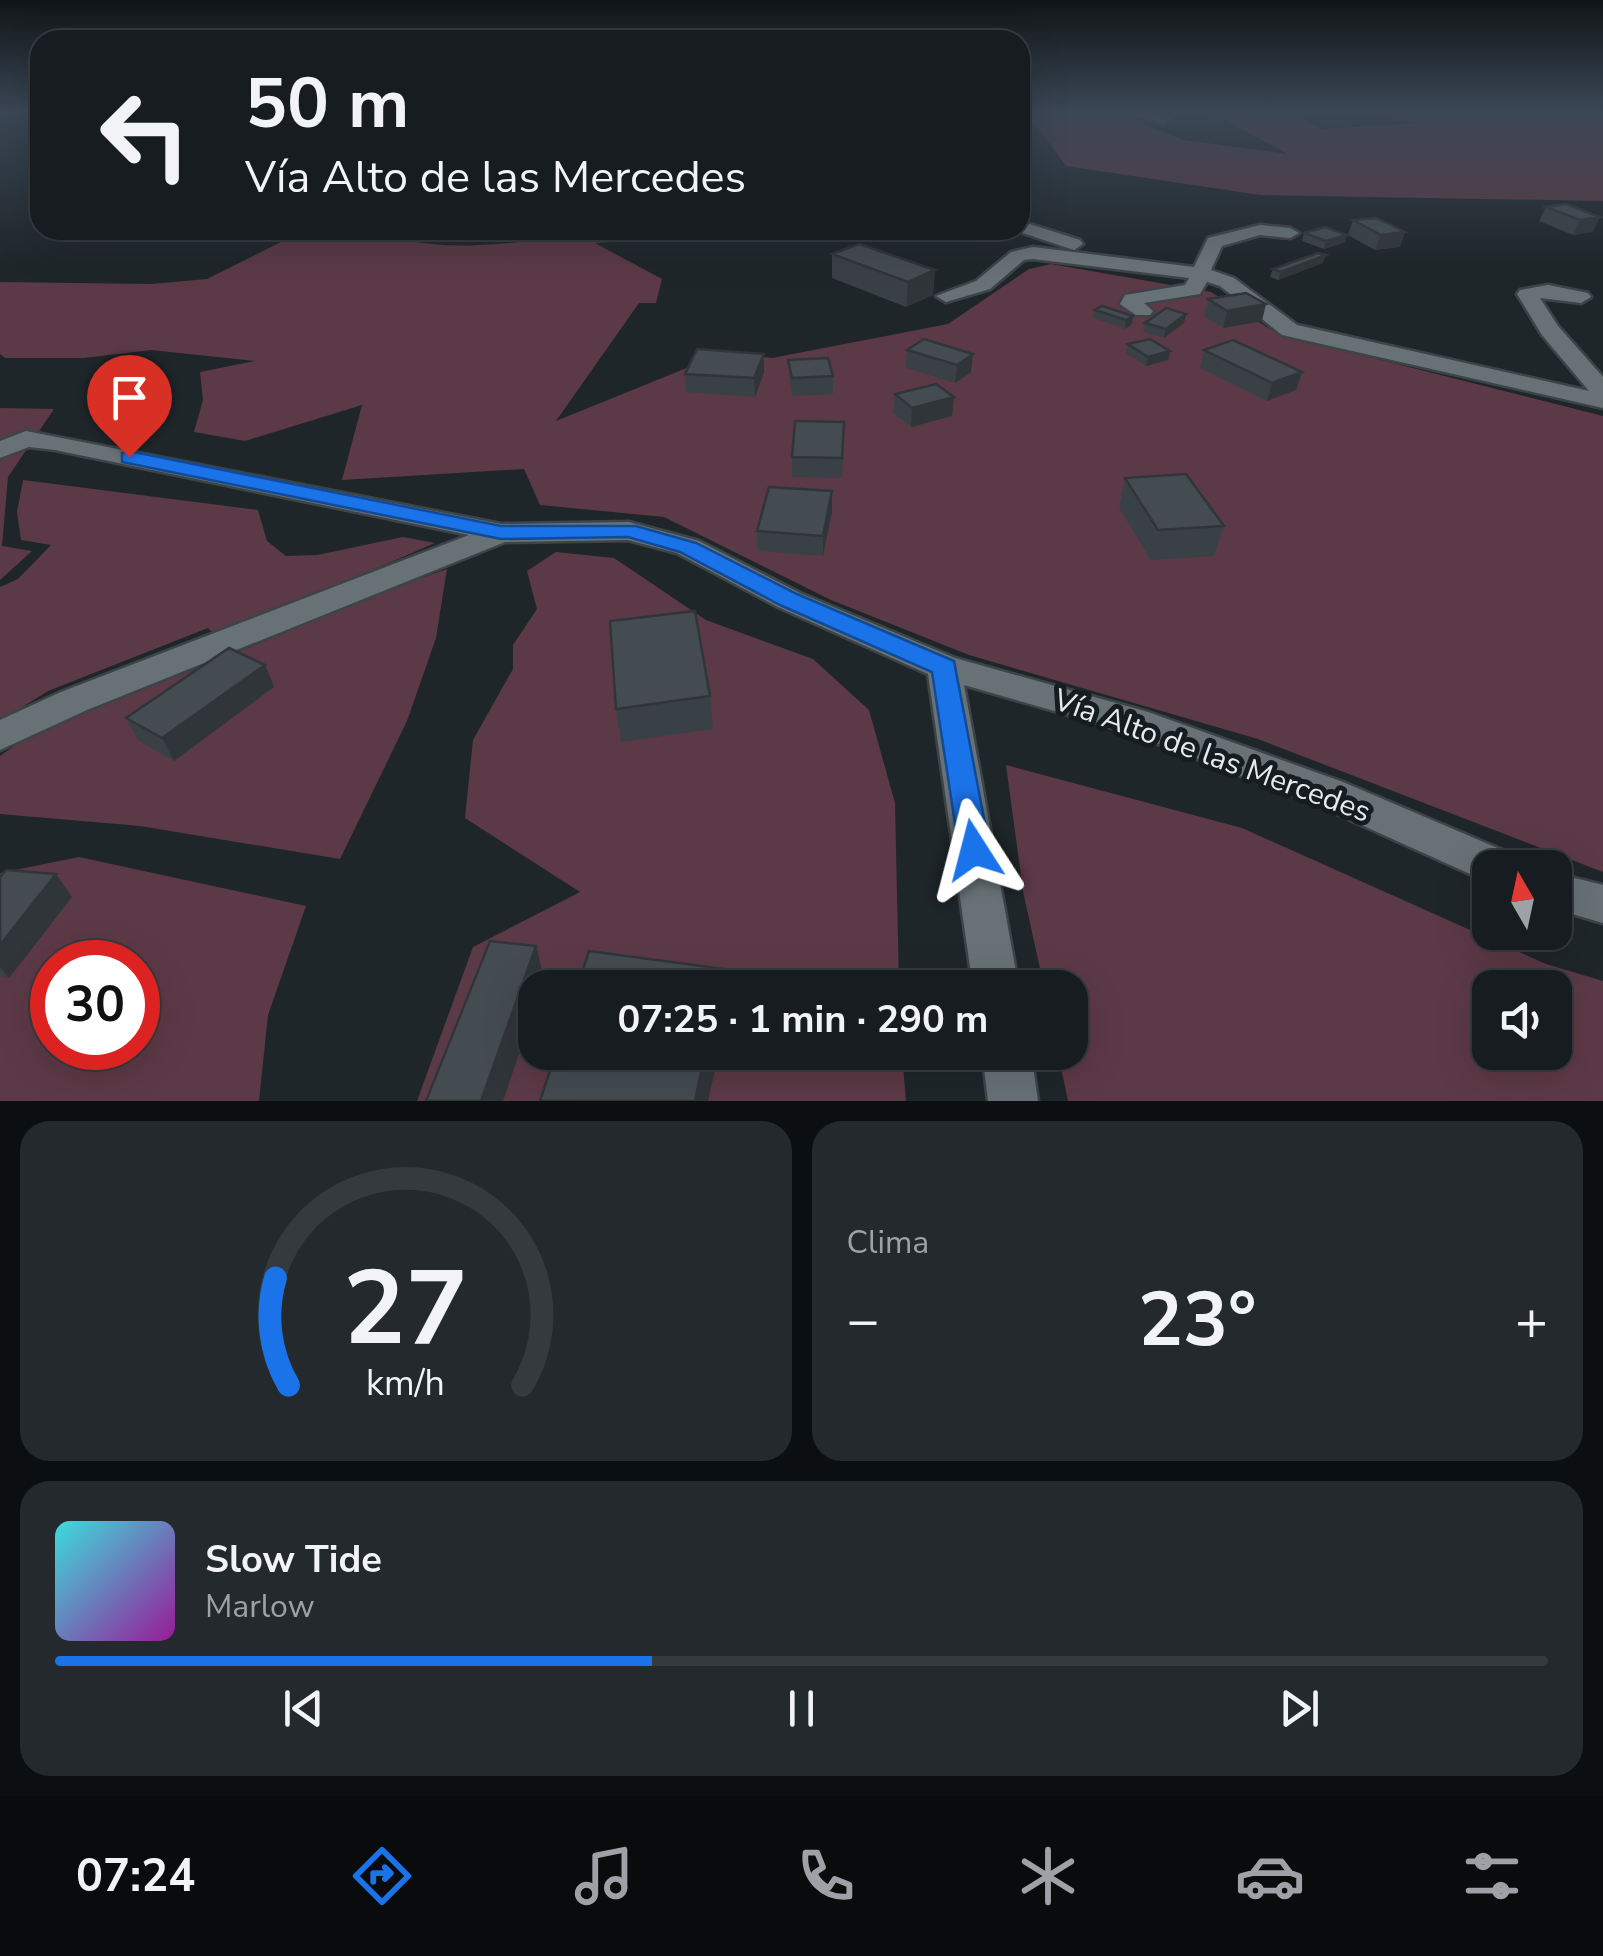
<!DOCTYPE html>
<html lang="es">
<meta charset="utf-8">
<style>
:root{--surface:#161c20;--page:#23292d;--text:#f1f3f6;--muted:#9ea1a5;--line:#353a3e;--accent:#1a73e8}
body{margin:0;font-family:"Nunito Sans",sans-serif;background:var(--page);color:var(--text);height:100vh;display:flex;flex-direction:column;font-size:38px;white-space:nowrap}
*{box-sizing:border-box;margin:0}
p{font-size:32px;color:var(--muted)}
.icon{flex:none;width:55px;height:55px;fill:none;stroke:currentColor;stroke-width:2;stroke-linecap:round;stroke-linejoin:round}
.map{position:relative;height:1101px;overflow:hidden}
.sheet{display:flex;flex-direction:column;gap:20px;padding:20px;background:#0c0f12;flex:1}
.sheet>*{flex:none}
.top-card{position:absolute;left:30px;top:30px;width:1000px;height:210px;border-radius:30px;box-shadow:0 10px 40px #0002,0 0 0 2px var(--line);background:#161c20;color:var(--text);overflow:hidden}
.needle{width:65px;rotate:351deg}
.fabs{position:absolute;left:1472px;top:850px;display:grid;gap:20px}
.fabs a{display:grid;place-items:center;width:100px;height:100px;border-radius:20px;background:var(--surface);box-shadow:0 10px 40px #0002,0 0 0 2px var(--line);font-size:50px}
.speed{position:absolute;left:30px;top:940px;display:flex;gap:20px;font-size:50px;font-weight:700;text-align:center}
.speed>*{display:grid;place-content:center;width:130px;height:130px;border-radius:50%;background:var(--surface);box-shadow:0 10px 40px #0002,0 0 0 2px var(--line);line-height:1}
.speed .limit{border:15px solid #d22;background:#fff;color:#111}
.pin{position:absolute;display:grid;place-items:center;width:85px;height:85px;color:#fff;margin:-102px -42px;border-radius:50% 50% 50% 0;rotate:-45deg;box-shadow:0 0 10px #0007}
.pin .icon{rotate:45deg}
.me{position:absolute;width:110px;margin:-55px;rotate:351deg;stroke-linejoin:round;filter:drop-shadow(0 0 8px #0008)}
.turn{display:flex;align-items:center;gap:35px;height:210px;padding:0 50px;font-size:45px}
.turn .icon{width:130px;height:130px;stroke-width:2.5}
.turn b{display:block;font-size:70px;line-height:85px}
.big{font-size:75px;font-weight:700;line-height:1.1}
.sheet .card{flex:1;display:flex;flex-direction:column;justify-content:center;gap:15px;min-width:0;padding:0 35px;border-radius:30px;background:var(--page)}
.sheet .dial{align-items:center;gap:0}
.dial svg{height:260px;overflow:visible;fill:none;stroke:var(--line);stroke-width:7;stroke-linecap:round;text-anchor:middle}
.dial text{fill:var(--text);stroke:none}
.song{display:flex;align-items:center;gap:30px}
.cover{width:120px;height:120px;border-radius:15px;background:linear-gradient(135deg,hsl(180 70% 55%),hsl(300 70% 35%))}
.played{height:10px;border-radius:5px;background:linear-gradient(90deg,var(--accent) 40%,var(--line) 40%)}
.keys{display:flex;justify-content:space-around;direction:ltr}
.heat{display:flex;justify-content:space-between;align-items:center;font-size:55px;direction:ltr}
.sheet .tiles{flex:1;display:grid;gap:20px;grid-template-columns:1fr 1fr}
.card:last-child{grid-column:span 2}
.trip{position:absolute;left:518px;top:970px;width:570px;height:100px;border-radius:30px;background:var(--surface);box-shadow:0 10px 40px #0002,0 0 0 2px var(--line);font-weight:700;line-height:100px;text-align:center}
.menu{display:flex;height:160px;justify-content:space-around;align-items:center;background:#090b0d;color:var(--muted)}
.menu .icon{width:70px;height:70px}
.menu .current{color:var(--accent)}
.menu b{font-size:45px;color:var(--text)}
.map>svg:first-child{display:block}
.green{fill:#5c3946;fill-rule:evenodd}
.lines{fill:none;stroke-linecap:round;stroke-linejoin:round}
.minor-casing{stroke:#3d4447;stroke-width:5}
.minor{fill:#687276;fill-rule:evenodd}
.wall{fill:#3a4146}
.shaded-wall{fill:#303539}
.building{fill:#444c51;stroke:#303539;stroke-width:2.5}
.route{fill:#1a73e8;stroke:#114b97;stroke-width:2.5}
.labels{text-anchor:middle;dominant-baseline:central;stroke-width:10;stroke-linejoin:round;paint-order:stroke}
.street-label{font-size:30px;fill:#e5eaed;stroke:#151d20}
</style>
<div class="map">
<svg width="1603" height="1101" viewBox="0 0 1603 1101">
<rect width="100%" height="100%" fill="#1e262a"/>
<!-- green -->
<g class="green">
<path d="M 1020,112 L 1113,112 L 1184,140 L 1288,154 L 1210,112 L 1289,112 L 1322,129 L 1418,123 L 1394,112 L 1603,112 L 1603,201 L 1260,195 L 1066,166 L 1036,125 L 1020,118 Z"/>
<path d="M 347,230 C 390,238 435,248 479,245 C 545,242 609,230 674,230 L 678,238 L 595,243 L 662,279 L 656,303 L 639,303 L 556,421 L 726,352 L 772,358 L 948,324 L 1029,269 L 1051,264 L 1211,292 L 1278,334 L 1603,416 L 1603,872 L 1258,739 L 969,655 L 831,600 L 664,517 L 540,505 L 524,469 L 342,480 L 362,405 L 245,441 L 194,432 L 203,400 L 200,372 L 255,361 L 151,350 L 84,358 L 5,358 L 0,354 L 0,282 L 151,284 L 207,279 L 289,238 Z"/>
<path d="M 0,408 L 54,409 L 8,477 L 2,546 L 32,551 L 0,580 Z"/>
<path d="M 23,480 L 258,510 L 267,541 L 286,556 L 317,555 L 403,537 L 435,543 L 217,637 L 208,628 L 48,691 L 0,721 L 0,587 L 18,579 L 51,545 L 21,540 L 17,512 Z"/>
<path d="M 556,552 L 614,558 L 706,620 L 813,659 L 869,710 L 895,803 L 899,987 L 535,988 L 535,1052 L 902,1053 L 906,1101 L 417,1101 L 473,947 L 580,892 L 465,818 L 473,740 L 513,669 L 513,645 L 537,609 L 527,571 Z"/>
<path d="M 447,569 L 436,638 L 407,721 L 340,859 L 140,826 L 0,814 L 0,756 L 48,722 L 210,664 L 366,598 Z"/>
<path d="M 1006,765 L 1242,828 L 1546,964 L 1603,981 L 1603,1101 L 1068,1101 L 1058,1053 L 1070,1052 L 1070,988 L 1044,987 L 1023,891 ZM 1490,988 L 1555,988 L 1555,1052 L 1490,1052 Z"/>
<path d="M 79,857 L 306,906 L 268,1015 L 259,1101 L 0,1101 L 0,873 ZM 52,962 L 138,962 L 138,1048 L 52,1048 Z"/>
</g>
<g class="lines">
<defs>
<g id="minor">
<path d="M 1122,112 L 1150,112 L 1170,119 L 1163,123 Z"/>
<path d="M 1020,221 L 1080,240 L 1083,244 L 1074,250 L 1014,230 L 1020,230 Z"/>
<path d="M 1260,225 L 1290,228 L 1299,233 L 1290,238 L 1260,235 L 1222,246 L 1211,270 L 1234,278 L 1297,325 L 1589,391 L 1542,335 L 1517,294 L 1520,290 L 1548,285 L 1588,293 L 1591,297 L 1581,303 L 1540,298 L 1558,326 L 1603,377 L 1603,408 L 1282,335 L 1220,286 L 1207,282 L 1200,294 L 1144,303 L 1153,311 L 1150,315 L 1136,315 L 1120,304 L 1125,295 L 1185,285 L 1189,278 L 1033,259 L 1024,260 L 990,289 L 946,302 L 936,296 L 976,281 L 1011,252 L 1033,247 L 1194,267 L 1208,238 Z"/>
<path d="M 26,431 L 501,524 L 629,522 L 699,541 L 800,593 L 955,658 L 1148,712 L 1343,782 L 1514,855 L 1520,868 L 1490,868 L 1490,883 L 1315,804 L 1124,731 L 964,685 L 1019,988 L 973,988 L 928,674 L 778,607 L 677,553 L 628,540 L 505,542 L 87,710 L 0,750 L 0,720 L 61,692 L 469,535 L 55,450 L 29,447 L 0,458 L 0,441 Z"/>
<path d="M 1555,873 L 1603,885 L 1603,923 L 1555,909 Z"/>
<path d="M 982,1052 L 1031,1052 L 1038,1101 L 988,1101 Z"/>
</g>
</defs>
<!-- minor casing -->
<use href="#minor" class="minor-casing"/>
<!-- minor -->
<use href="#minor" class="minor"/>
</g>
<!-- wall -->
<g class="wall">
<path d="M 1566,204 L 1593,232 L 1573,235 L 1539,221 L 1546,207 Z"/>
<path d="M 1353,220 L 1405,232 L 1400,247 L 1375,250 L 1348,235 Z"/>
<path d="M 1304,233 L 1347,235 L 1345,242 L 1324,249 L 1302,241 Z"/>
<path d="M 832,254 L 935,270 L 933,295 L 906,307 L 832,278 Z"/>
<path d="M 1323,263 L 1278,280 L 1270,277 L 1273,269 Z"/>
<path d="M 1208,299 L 1262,321 L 1223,328 L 1204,316 Z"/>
<path d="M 1095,310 L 1133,316 L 1132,324 L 1125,329 L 1093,318 Z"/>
<path d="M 1145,323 L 1184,323 L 1164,338 L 1143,332 Z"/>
<path d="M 924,339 L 971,372 L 955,383 L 906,368 L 907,350 Z"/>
<path d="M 1128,344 L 1170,351 L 1168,360 L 1146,366 L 1126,353 Z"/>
<path d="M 1204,350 L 1302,372 L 1296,390 L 1267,401 L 1200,368 Z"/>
<path d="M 788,360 L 833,376 L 833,394 L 792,396 L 789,378 Z"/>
<path d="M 764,372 L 755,397 L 686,392 L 685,374 Z"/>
<path d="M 895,394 L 954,397 L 952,416 L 911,427 L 893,413 Z"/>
<path d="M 844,422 L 842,478 L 792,477 L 792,457 Z"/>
<path d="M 1125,478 L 1224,526 L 1214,556 L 1151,560 L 1119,508 Z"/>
<path d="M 832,491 L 832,511 L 823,556 L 758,551 L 757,531 Z"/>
<path d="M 265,665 L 274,687 L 174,761 L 138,740 L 126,718 Z"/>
<path d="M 710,696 L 713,729 L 621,742 L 616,709 Z"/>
<path d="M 0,877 L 72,897 L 9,978 L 0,977 Z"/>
</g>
<!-- shaded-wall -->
<g class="shaded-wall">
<path d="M 1600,217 L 1593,232 L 1573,235 L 1580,220 Z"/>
<path d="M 1405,232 L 1400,247 L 1375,250 L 1381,235 Z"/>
<path d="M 1347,235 L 1345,242 L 1324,249 L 1326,241 Z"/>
<path d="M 1326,255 L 1323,263 L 1278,280 L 1281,272 Z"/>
<path d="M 935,270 L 933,295 L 906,307 L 908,282 Z"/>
<path d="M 1266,304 L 1262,321 L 1223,328 L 1227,311 Z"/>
<path d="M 1186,314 L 1184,323 L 1164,338 L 1166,329 Z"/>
<path d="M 1133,316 L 1132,324 L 1125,329 L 1126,320 Z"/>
<path d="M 1170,351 L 1168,360 L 1146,366 L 1148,357 Z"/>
<path d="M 764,354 L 764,372 L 755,397 L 754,378 Z"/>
<path d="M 973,354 L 971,372 L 955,383 L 957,365 Z"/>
<path d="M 1302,372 L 1296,390 L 1267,401 L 1272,383 Z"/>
<path d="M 954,397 L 952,416 L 911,427 L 912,408 Z"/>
<path d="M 832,491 L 832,511 L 823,556 L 823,536 Z"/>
<path d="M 265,665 L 274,687 L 174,761 L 162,738 Z"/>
<path d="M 56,874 L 72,897 L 9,978 L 0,967 L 0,945 Z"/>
<path d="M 536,946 L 544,979 L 542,988 L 535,988 L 535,1007 L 503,1101 L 481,1101 Z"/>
<path d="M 724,969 L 725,988 L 720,988 Z"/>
<path d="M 705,1052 L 719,1052 L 708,1101 L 695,1101 Z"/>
</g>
<!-- building -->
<g class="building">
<path d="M 1566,204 L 1600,217 L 1580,220 L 1546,207 Z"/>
<path d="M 1377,218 L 1405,232 L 1381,235 L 1353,220 Z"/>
<path d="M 1325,227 L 1347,235 L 1326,241 L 1304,233 Z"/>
<path d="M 859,244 L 935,270 L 908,282 L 832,254 Z"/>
<path d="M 1318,253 L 1326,255 L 1281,272 L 1273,269 Z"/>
<path d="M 1246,293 L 1266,304 L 1227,311 L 1208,299 Z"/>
<path d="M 1102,306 L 1133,316 L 1126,320 L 1095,310 Z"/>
<path d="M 1166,308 L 1186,314 L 1166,329 L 1145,323 Z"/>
<path d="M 924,339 L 973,354 L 957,365 L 907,350 Z"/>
<path d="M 1150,339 L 1170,351 L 1148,357 L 1128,344 Z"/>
<path d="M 1233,340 L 1302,372 L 1272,383 L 1204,350 Z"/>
<path d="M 697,349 L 764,354 L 754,378 L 685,374 Z"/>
<path d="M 828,358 L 833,376 L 792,378 L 788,360 Z"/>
<path d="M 936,384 L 954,397 L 912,408 L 895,394 Z"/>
<path d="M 795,421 L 844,422 L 842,458 L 792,457 Z"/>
<path d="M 1186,474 L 1224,526 L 1158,530 L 1125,478 Z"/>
<path d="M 769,487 L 832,491 L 823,536 L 757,531 Z"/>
<path d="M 695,611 L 710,696 L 616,709 L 610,621 Z"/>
<path d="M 229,648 L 265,665 L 162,738 L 126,718 Z"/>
<path d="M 6,870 L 56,874 L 0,945 L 0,877 Z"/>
<path d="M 490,941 L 536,946 L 481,1101 L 426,1101 Z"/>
<path d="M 589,951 L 724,969 L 720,988 L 577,988 Z"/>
<path d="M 556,1052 L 705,1052 L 695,1101 L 540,1101 Z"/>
</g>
<!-- sky -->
<linearGradient id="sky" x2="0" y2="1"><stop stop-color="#101517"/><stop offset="0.42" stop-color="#3b4755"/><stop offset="1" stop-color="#3b4755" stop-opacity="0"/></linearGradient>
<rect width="1603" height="266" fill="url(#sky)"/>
<!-- route -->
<path class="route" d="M 129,451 L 501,526 L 636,526 L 696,543 L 797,594 L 954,661 L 990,850 L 985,860 L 974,864 L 963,860 L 959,850 L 932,672 L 780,605 L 680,552 L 628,537 L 501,539 L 122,462 L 122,453 Z"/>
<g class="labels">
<!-- street labels -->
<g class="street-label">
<text transform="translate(1212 756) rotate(20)">Vía Alto de las Mercedes</text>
</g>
</g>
</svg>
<div class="fabs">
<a><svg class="needle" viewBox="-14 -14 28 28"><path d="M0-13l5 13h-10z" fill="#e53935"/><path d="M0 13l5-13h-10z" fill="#9ea1a5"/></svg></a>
<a><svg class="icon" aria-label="sound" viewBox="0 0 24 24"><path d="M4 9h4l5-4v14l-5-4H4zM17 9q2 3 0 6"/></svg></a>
</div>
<div class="speed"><div class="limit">30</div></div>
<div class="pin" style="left:129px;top:457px;background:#d93025"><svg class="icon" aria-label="arrive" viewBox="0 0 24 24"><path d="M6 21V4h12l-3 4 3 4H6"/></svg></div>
<svg class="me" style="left:974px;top:850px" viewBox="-20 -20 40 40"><path d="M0-17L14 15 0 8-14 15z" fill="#1a73e8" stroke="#fff" stroke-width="4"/></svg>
<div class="trip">07:25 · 1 min · 290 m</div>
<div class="top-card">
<div class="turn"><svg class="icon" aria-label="left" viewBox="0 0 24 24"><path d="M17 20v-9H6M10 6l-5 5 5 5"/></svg><div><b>50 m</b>Vía Alto de las Mercedes</div></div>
</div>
</div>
<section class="sheet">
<div class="tiles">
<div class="card dial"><svg viewBox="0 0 100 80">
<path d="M14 69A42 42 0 1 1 86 69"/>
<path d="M14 69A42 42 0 0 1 10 36" stroke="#1a73e8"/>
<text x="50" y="56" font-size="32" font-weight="700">27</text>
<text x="50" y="72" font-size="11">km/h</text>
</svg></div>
<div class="card"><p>Clima</p>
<div class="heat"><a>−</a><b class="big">23°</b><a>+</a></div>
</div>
<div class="card">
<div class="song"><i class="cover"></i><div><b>Slow Tide</b><p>Marlow</p></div></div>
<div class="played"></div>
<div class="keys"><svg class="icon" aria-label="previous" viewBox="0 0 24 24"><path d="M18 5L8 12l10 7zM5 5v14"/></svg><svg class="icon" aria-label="pause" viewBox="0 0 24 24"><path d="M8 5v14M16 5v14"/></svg><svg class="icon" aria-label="next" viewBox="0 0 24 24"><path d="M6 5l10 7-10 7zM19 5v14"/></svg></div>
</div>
</div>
</section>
<nav class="menu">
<b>07:24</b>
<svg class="icon current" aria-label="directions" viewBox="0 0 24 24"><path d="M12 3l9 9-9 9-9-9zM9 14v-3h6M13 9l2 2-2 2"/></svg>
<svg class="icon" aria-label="music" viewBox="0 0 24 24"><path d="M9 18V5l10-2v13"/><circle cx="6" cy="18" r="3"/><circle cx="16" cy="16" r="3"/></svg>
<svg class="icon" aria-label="phone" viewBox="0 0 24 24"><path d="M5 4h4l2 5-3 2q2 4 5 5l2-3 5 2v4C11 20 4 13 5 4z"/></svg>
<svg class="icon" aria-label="climate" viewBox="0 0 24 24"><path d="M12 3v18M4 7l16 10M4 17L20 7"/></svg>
<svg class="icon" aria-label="car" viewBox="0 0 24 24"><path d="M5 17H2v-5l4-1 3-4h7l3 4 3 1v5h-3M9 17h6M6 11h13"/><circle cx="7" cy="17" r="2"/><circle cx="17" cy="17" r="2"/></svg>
<svg class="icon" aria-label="filters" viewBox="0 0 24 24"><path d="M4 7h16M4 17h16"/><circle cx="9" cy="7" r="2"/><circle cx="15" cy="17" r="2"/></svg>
</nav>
